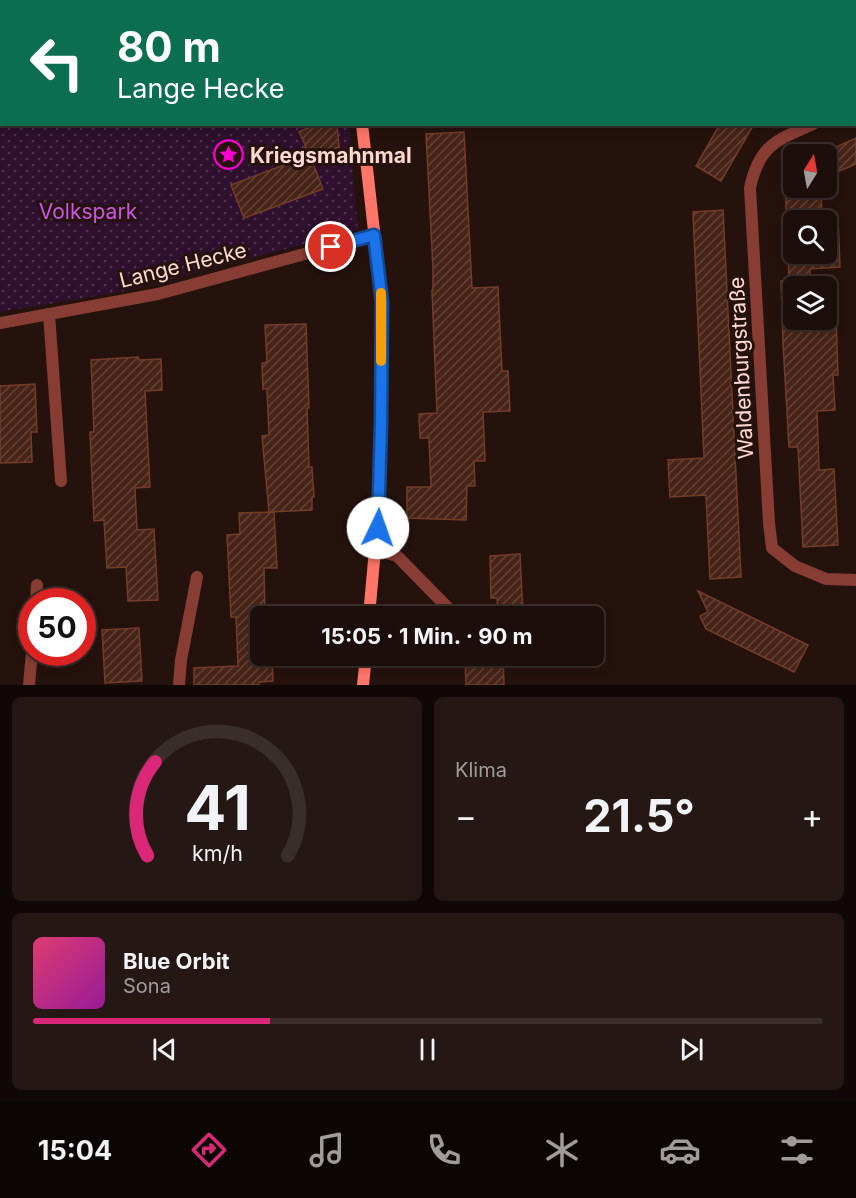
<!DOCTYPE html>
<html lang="de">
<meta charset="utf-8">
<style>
:root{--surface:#1c0e0a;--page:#251713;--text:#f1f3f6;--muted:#a09c9c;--line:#3a2e2b;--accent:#db2777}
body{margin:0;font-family:Inter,sans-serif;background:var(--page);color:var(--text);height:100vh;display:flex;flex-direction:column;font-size:22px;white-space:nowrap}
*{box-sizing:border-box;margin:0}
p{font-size:20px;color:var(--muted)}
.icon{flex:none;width:33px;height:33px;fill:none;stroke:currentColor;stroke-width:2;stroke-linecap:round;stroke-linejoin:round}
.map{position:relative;height:685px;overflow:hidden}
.sheet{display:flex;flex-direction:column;gap:12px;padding:12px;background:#0f0806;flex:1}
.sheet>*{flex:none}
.guide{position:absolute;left:0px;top:0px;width:856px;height:126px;box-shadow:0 3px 9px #0003,0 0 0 2px var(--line);background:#0b6e4f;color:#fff;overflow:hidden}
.needle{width:39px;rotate:11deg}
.fabs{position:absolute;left:783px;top:144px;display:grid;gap:12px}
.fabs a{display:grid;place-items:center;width:54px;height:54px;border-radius:9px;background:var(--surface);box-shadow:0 3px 9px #0003,0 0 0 2px var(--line);font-size:30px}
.speed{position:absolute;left:18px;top:588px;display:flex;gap:12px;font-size:30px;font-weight:700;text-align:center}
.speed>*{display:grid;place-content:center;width:78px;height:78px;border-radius:50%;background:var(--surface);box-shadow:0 3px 9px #0003,0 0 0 2px var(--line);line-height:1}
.speed .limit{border:9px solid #d22;background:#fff;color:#111}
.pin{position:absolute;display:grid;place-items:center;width:51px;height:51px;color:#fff;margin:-26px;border:3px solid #fff;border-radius:50%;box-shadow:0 2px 6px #0007}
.me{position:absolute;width:66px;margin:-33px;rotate:3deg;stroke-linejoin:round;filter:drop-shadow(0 0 4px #0008)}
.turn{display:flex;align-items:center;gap:21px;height:126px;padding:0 18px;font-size:27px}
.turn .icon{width:78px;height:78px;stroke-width:2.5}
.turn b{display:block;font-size:42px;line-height:51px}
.big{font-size:45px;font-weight:700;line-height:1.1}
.sheet .tile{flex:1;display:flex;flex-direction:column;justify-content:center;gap:9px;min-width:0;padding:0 21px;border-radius:9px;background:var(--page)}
.sheet .dial{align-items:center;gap:0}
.dial svg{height:156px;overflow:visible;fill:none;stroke:var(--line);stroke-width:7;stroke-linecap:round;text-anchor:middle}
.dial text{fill:var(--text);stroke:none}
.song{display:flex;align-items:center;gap:18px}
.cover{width:72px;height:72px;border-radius:9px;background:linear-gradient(135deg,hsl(340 70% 55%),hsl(300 70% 35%))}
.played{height:6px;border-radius:3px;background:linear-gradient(90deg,var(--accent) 30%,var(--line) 30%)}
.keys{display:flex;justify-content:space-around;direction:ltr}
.heat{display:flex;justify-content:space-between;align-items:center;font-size:33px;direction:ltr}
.sheet .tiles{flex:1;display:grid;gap:12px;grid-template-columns:1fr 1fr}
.tile:last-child{grid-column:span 2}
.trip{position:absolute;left:250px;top:606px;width:354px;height:60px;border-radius:9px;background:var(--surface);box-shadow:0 3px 9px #0003,0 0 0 2px var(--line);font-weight:700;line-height:60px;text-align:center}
.menu{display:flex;height:96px;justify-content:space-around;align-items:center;background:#0b0604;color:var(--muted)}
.menu .icon{width:42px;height:42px}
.menu .current{color:var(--accent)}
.menu b{font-size:27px;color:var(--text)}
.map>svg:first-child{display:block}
.park{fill:url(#park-dots)}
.building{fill:url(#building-hatch);stroke:#743c28;stroke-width:1.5;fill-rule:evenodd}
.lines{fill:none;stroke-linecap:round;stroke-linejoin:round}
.lane{stroke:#873d34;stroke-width:12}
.street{stroke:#873d34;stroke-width:12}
.secondary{stroke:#ff7567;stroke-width:12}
.route-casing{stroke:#114b97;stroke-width:15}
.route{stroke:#1a73e8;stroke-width:10}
.slow{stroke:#f59e0b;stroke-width:10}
.labels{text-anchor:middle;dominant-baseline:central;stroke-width:6;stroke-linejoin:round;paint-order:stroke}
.poi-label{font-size:21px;font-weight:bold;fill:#ffd9d0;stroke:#25120d;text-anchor:start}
.park-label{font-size:21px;fill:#cc54e7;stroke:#25120d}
.street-label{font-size:21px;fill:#ffd9d0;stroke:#25120d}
</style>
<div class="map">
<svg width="856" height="685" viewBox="0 0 856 685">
<defs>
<pattern id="park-dots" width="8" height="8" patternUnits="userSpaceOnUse" patternTransform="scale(1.5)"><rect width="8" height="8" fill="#2f0f2e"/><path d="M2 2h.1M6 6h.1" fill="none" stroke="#4e314b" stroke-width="1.8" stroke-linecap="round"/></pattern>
<pattern id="building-hatch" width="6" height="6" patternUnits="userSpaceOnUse" patternTransform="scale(1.5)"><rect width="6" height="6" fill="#472417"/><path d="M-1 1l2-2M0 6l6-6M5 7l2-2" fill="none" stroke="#634338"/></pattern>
</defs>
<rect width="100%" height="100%" fill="#25120d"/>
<!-- park -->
<path class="park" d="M 0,22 L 2,124 L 349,125 L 358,230 L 126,291 L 0,312 Z"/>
<!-- building -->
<g class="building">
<path d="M 317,124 L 337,124 L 339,147 L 311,158 L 308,151 L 323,189 L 244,218 L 231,185 L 289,163 L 286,155 L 306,147 L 299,132 Z"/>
<path d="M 720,124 L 754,124 L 721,181 L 696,166 Z"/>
<path d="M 464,132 L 472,288 L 498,287 L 502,371 L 508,371 L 510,411 L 483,412 L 485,461 L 474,461 L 475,486 L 467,486 L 466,520 L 407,518 L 407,487 L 431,487 L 429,438 L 420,438 L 419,414 L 437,413 L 432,290 L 433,290 L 433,269 L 426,134 Z"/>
<path d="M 856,138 L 856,164 L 835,173 L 825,152 Z"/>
<path d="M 785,181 L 794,181 L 794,188 L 821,188 L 822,218 L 838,217 L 840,267 L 810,269 L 811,286 L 794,286 L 794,320 L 826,320 L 826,316 L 836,315 L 838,375 L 833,375 L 835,410 L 817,411 L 819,470 L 834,469 L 838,545 L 803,547 L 798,447 L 789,447 L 783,343 L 781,281 L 789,280 ZM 794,220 L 826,220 L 826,254 L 794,254 Z"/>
<path d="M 723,210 L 741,577 L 710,579 L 706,495 L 670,497 L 668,460 L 704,458 L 693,212 Z"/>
<path d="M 306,324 L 309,408 L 307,408 L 309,467 L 312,467 L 314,497 L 312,497 L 312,510 L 269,512 L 262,436 L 269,435 L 267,389 L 263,389 L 262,363 L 267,362 L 265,325 Z"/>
<path d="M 138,357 L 139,360 L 161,359 L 162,390 L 145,391 L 150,487 L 135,488 L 137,530 L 154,529 L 158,600 L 128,601 L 126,567 L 107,568 L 104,520 L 94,521 L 90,432 L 94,432 L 91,360 Z"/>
<path d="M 35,384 L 37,432 L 31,432 L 32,462 L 0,463 L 0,386 Z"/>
<path d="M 274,512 L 277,568 L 264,568 L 265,616 L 261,616 L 261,656 L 272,656 L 273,681 L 259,682 L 259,685 L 194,685 L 194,668 L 238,666 L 236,617 L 231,617 L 227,535 L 240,534 L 239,513 Z"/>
<path d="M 520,554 L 523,616 L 498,616 L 497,598 L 491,598 L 490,556 Z"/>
<path d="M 698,591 L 808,645 L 794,672 L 706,629 L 700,616 L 708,612 Z"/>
<path d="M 139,628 L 142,681 L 105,683 L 102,630 Z"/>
<path d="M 465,656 L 503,656 L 504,685 L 466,685 Z"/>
</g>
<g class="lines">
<!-- lane -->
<g class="lane">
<path d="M 49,314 L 61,481"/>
<path d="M 376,550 L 397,556 L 456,616"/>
</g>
<!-- street -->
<g class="street">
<path d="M 855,107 L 856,106"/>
<path d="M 813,124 C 777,140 759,145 750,188 L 769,523 L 772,548 L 795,566 L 826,579 L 856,580"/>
<path d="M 0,323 L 158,294 L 374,235"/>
<path d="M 36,602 L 37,585"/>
<path d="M 29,685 L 32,652"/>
<path d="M 179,685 L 181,660 L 197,577"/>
</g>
<!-- secondary -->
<g class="secondary">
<path d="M 40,0 L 48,2"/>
<path d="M 346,0 L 346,2"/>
<path d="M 137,2 L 142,0"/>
<path d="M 362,124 L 382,302 L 379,505 L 369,616"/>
<path d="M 363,685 L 366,656"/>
</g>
</g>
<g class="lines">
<defs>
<path id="route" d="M 331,247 L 374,235 L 382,302 L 381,424 L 378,528"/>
</defs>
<!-- route casing -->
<use href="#route" class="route-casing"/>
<!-- route -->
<use href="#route" class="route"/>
<!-- slow -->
<path class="slow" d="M 381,293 L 381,361"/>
</g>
<!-- icons -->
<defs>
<symbol id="sight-ring" viewBox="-11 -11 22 22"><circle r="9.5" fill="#25120d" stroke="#fb00d2" stroke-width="1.5"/><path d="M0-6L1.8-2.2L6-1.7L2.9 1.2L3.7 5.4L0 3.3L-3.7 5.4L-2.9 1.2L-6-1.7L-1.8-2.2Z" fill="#fb00d2"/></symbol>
</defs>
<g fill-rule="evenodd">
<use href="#sight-ring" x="212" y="138" width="33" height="33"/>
</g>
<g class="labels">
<!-- poi labels -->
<g class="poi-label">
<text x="250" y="155">Kriegsmahnmal</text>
</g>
<!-- park labels -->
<g class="park-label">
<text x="88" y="211">Volkspark</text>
</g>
<!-- street labels -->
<g class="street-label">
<text transform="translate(183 265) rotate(-14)">Lange Hecke</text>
<text transform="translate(741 368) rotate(-93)">Waldenburgstraße</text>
</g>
</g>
</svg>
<div class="fabs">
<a><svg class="needle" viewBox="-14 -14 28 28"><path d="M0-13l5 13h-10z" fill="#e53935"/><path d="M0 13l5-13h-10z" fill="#a09c9c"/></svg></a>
<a><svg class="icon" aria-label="search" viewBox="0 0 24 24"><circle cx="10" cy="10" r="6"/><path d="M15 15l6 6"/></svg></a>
<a><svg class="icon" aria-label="layers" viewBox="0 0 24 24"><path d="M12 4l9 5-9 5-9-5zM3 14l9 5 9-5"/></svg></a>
</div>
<div class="speed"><div class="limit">50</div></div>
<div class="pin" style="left:331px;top:247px;background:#d93025"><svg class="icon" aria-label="arrive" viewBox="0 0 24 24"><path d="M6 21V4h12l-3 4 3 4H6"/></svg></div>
<svg class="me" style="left:378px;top:528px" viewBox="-20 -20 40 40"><circle r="19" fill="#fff"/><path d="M0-13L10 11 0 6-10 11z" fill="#1a73e8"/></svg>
<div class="trip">15:05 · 1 Min. · 90 m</div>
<div class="guide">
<div class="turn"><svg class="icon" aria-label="left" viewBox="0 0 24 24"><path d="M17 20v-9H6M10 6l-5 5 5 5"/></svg><div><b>80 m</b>Lange Hecke</div></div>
</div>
</div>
<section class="sheet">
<div class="tiles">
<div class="tile dial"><svg viewBox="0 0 100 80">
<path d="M14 69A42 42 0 1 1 86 69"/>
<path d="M14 69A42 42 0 0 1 18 21" stroke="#db2777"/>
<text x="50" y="56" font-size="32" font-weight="700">41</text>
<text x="50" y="72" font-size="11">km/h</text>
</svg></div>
<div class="tile"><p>Klima</p>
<div class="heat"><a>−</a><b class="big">21.5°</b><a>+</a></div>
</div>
<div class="tile">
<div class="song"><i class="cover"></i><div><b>Blue Orbit</b><p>Sona</p></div></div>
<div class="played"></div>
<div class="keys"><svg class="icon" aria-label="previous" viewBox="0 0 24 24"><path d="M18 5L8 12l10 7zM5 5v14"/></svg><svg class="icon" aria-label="pause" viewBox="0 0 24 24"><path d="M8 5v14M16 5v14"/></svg><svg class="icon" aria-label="next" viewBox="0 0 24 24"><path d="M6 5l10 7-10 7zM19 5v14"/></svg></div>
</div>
</div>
</section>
<nav class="menu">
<b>15:04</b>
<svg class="icon current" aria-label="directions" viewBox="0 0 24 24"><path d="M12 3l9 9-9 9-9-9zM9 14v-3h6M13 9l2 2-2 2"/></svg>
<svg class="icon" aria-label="music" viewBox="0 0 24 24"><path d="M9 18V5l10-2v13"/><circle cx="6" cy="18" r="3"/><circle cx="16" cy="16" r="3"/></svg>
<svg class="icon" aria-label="phone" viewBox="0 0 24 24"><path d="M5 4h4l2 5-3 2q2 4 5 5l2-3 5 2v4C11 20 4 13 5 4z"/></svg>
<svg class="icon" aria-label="climate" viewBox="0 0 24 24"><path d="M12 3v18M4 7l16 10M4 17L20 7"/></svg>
<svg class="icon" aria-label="car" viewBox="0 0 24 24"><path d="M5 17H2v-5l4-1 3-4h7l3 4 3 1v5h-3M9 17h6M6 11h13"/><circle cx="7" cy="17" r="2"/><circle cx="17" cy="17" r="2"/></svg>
<svg class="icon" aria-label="filters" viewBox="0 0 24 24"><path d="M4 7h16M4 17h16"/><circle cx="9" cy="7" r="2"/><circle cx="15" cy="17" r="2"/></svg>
</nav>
